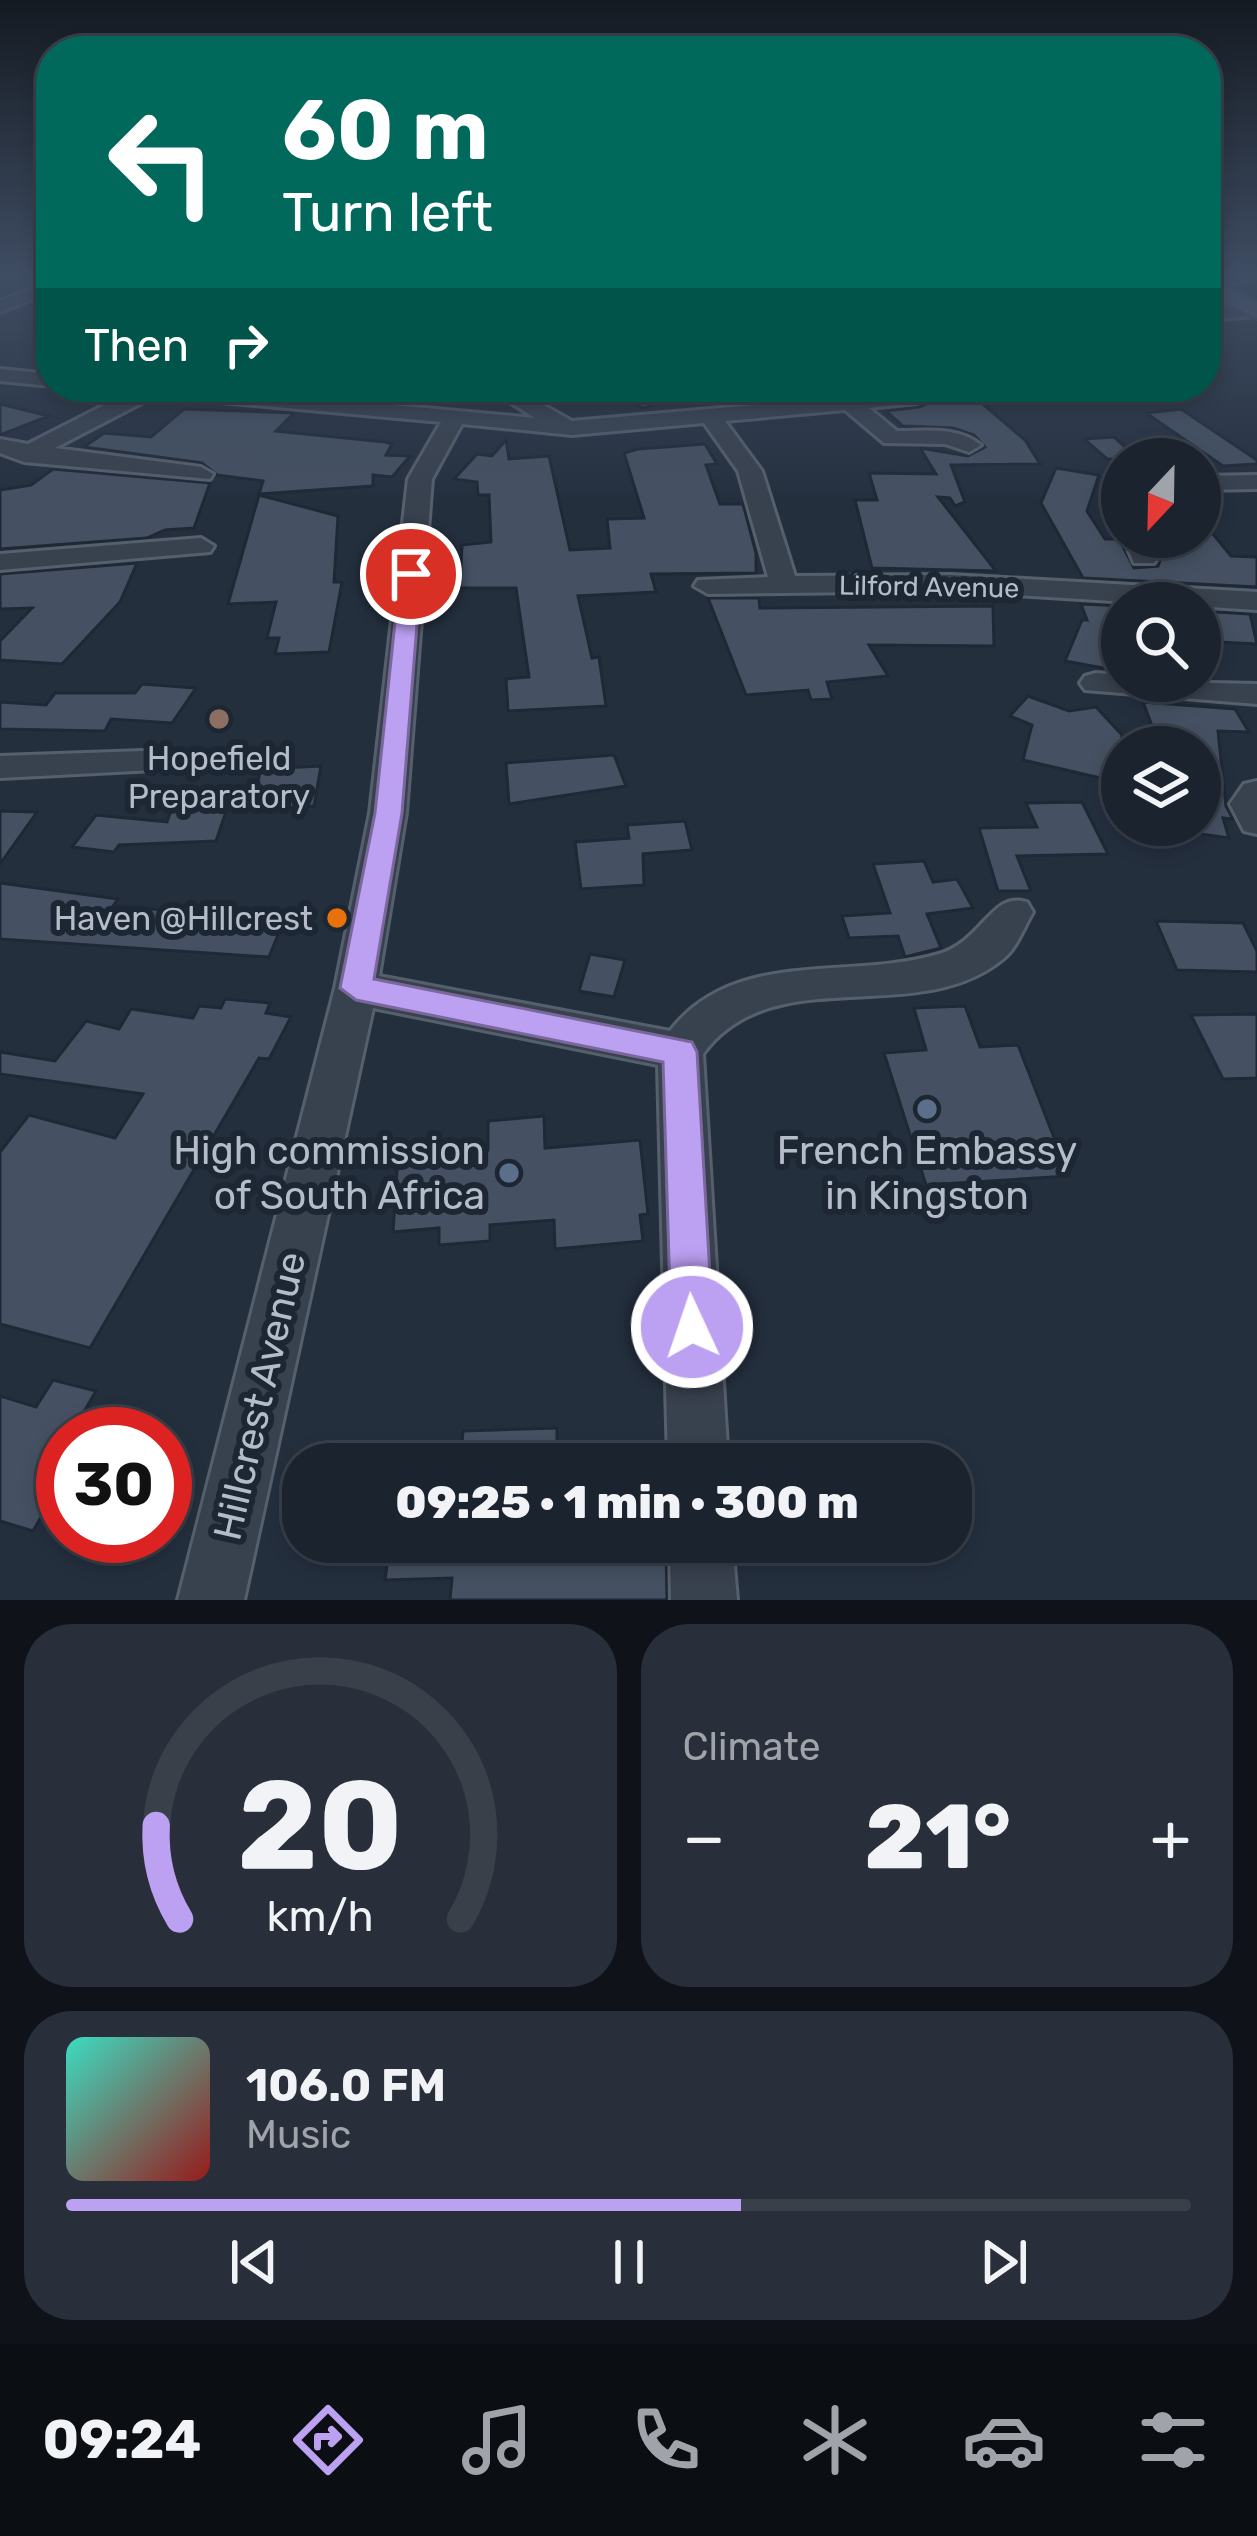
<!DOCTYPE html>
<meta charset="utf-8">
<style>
:root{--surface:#1b232e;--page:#282f3a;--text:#f1f3f6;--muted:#a0a4aa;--line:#39404a;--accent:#bca0f2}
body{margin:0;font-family:Rubik,sans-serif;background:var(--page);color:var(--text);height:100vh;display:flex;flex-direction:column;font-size:45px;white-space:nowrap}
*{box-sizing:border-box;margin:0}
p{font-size:39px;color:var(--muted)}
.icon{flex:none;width:66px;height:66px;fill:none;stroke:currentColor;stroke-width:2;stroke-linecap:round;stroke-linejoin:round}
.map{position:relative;height:1600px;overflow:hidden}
.sheet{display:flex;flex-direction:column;gap:24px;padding:24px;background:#0f1319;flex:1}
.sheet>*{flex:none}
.guide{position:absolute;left:36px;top:36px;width:1185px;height:366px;border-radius:48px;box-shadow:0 6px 18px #0003,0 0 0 3px var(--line);background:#00695c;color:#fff;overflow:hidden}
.needle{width:78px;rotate:202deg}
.tools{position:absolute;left:1101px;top:438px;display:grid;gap:24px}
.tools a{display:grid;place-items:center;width:120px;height:120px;border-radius:50%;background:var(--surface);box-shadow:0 6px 18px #0003,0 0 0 3px var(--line);font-size:60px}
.speed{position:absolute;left:36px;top:1407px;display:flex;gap:24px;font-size:60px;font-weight:700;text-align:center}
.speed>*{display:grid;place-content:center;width:156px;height:156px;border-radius:50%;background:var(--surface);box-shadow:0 6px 18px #0003,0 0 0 3px var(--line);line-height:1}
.speed .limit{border:18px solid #d22;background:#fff;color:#111}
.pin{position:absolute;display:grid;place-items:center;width:102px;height:102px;color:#fff;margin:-51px;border:6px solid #fff;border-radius:50%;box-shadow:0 3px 12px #0007}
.me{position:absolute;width:132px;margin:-66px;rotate:357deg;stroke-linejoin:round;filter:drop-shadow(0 0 9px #0008)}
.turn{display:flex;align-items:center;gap:42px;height:252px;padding:0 48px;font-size:54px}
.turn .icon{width:156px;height:156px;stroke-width:2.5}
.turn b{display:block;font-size:84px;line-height:102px}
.then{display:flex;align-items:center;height:114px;padding:0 48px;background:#0003;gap:24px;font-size:45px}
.big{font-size:90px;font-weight:800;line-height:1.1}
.sheet .tile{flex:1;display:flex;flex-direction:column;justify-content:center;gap:18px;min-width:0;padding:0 42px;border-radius:48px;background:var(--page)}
.sheet .dial{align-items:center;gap:0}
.dial svg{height:312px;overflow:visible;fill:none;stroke:var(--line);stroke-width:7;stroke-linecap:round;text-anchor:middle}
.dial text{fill:var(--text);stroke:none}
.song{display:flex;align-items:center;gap:36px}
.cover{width:144px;height:144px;border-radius:18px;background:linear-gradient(135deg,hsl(170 70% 55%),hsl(0 70% 35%))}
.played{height:12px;border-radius:6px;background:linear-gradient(90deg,var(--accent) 60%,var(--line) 60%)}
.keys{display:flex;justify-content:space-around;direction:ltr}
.heat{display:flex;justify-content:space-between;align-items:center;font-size:66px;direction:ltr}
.sheet .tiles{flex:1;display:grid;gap:24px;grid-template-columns:1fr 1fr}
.tile:last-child{grid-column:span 2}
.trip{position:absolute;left:282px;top:1443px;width:690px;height:120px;border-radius:48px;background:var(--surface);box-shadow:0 6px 18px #0003,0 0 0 3px var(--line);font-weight:800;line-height:120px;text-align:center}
.tab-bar{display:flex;height:192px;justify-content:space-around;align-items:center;background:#0b0e12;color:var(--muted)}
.tab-bar .icon{width:84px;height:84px}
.tab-bar .active{color:var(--accent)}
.tab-bar b{font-size:54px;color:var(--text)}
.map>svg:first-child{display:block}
.building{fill:#455162;stroke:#1f2835;stroke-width:3}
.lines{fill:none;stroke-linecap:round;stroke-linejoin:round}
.minor-casing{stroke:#565f6c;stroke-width:6}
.major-casing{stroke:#414a57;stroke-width:6}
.minor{fill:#38414e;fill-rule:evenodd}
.major{fill:#56606e;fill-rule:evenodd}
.route{fill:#bca0f2;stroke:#7a689d;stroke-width:3}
.education-dot{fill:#8d6e63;stroke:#1d2633;stroke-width:4.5}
.food-dot{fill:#e8710a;stroke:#1d2633;stroke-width:4.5}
.service-dot{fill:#5c6f8a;stroke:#1d2633;stroke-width:4.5}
.labels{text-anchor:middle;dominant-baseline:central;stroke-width:12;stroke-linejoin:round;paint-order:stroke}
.far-street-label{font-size:27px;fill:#b4bcc9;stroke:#1d2633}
.poi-label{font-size:33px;fill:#b4bcc9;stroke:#1d2633}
.near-poi-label{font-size:39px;fill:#b4bcc9;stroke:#1d2633;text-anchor:end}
.near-street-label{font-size:39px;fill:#b4bcc9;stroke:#1d2633}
</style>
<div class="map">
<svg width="1257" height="1600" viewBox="0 0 1257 1600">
<rect width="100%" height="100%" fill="#242f3e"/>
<!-- building -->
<g class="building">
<path d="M 601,387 L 695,387 L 695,393 L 643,408 Z"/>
<path d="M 964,388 L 1025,440 L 1040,464 L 951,465 L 965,502 L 955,506 L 950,498 L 938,497 L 996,571 L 872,568 L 855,500 L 877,500 L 869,473 L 936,474 L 920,448 L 968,456 L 985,447 L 974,435 L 953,428 L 903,426 L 886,411 L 919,407 Z"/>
<path d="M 0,404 L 49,416 L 0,435 Z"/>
<path d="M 184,409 L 294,413 L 276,431 L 385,442 L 392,444 L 386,455 L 410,456 L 392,477 L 373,475 L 373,486 L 259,494 L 263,481 L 217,475 L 202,463 L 84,447 L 104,433 L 151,437 Z"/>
<path d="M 1181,409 L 1257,460 L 1257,464 L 1223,466 L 1146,413 Z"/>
<path d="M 1114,437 L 1139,459 L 1107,459 L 1084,439 Z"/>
<path d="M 506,440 L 509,459 L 549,456 L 570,550 L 610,548 L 607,519 L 644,518 L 624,453 L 638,449 L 705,444 L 717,464 L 706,465 L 720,504 L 743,504 L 756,553 L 756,573 L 651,574 L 656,592 L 578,596 L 592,658 L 599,657 L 606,706 L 508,711 L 506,679 L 529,677 L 516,588 L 460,588 L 462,545 L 491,542 L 489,495 L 478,495 L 477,482 L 454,479 L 477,454 L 492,456 Z"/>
<path d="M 1056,468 L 1099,475 L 1087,511 L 1105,539 L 1119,539 L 1134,568 L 1158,566 L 1162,555 L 1155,539 L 1200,537 L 1200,518 L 1231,556 L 1257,557 L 1257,587 L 1083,578 L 1041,503 Z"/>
<path d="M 53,469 L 210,483 L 194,528 L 165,530 L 147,538 L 0,549 L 0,490 L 31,485 Z"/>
<path d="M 259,495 L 338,516 L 334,582 L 342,582 L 329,652 L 275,654 L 279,638 L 267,638 L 276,602 L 228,604 Z"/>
<path d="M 137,563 L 120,602 L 62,664 L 0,660 L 0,641 L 32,608 L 0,609 L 0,574 Z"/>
<path d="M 708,598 L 759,598 L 760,608 L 993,606 L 994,646 L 869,645 L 888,676 L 827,682 L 832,699 L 811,700 L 808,690 L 746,695 Z"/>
<path d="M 1081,604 L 1122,606 L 1122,648 L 1114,670 L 1065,661 L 1082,620 L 1087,620 Z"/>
<path d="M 1200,611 L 1250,614 L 1257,644 L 1200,641 Z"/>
<path d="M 142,684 L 196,688 L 172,723 L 111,719 L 105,731 L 0,729 L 0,702 L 46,705 L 55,693 L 135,693 Z"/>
<path d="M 1028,696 L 1069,711 L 1096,707 L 1122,735 L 1122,783 L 1023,760 L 1032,725 L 1010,716 Z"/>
<path d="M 1143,702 L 1235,709 L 1249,732 L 1218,731 L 1226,806 L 1233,819 L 1223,818 L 1229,838 L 1200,834 L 1200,747 L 1160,747 Z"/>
<path d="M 614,755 L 626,786 L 509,804 L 506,763 Z"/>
<path d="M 321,766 L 314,806 L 251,810 L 261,769 Z"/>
<path d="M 230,800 L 216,841 L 119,845 L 114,852 L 72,847 L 96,815 L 167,822 L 174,802 Z"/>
<path d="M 1082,802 L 1108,854 L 1017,856 L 1031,891 L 998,891 L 979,828 L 1037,827 L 1026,803 Z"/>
<path d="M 0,811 L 37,812 L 0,864 Z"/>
<path d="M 685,821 L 692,850 L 643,854 L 644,885 L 581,889 L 575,842 L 629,838 L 627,825 Z"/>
<path d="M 924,861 L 933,882 L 957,879 L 973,908 L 927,914 L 941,948 L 905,957 L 898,936 L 849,938 L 842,916 L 890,913 L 873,864 Z"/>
<path d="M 0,883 L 118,899 L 113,906 L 202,913 L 199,919 L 282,925 L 269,957 L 0,939 Z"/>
<path d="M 1156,921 L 1243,923 L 1257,951 L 1257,972 L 1177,970 Z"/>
<path d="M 590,954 L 625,960 L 614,997 L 579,991 Z"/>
<path d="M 225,999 L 270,1003 L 266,1013 L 291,1017 L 269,1059 L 259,1058 L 90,1348 L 0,1324 L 0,1152 L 29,1115 L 115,1138 L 143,1094 L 0,1074 L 0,1052 L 55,1061 L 86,1021 L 119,1029 L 131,1009 L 193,1018 L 199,1006 L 221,1008 Z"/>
<path d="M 965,1006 L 980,1047 L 1018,1045 L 1069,1176 L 926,1185 L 884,1053 L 926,1050 L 914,1008 Z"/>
<path d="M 1257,1014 L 1257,1078 L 1223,1079 L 1191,1015 Z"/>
<path d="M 544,1116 L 545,1148 L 640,1140 L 648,1214 L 640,1215 L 643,1241 L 555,1249 L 554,1220 L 490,1225 L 490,1241 L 439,1245 L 439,1228 L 393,1232 L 398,1157 L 488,1150 L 488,1121 Z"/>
<path d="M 53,1380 L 96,1391 L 71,1434 L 63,1434 L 63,1479 L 33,1531 L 0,1521 L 0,1396 L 36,1407 Z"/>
<path d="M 557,1428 L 557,1464 L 460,1464 L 463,1431 Z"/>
<path d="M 390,1542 L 666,1542 L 667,1600 L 450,1600 L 452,1578 L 385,1580 Z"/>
</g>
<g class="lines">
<defs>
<g id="minor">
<path d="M 1225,278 L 1253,278 L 1206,292 L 1206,284 Z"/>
<path d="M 51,281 L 51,292 L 0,312 L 0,301 Z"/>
<path d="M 1257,306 L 1257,316 L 1206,320 L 1206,308 Z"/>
<path d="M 0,369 L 51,374 L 51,386 L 0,381 Z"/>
<path d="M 118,387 L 198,387 L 535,418 L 486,387 L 512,387 L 572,421 L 960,387 L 917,403 L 869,408 L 897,431 C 927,431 957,426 981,445 L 969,452 L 945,444 L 884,443 L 845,410 L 725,421 L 762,471 L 795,576 L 951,575 L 1257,592 L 1257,610 L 951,591 L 708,594 L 694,586 L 698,580 L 768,577 L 738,471 L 704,423 L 572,435 L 462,424 L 432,479 L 406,813 L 379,976 L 670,1031 C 735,947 848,981 939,954 C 984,940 991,891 1027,902 L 1033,912 C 1024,927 1017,948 1003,959 C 917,1030 773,958 703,1054 L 728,1464 L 668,1464 L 658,1065 L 373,1008 L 244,1600 L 178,1600 L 335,988 L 370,813 L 408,479 L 441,422 L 155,396 L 55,448 L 201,467 L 213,474 L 210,479 L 24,462 L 0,453 L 0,439 L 28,444 L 128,393 Z"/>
<path d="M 1257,475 L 1257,489 L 1200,490 L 1200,476 Z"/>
<path d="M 1123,537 L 1149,537 L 1158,557 L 1154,563 L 1134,563 Z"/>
<path d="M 201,538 L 214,546 L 210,552 L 0,570 L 0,554 Z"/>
<path d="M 1096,673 L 1122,675 L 1122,681 L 1257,684 L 1257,704 L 1085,690 L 1080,683 L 1085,676 Z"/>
<path d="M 143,751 L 160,762 L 155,770 L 0,778 L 0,756 Z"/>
<path d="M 1257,781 L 1257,834 L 1244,831 L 1230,804 L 1244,784 Z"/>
<path d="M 670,1542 L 732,1542 L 737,1600 L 671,1600 Z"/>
</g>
<path id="major" d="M 1206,279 L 1257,302 L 1257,318 L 1206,294 Z"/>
</defs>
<!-- minor casing -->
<use href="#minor" class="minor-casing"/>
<!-- major casing -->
<use href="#major" class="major-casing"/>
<!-- minor -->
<use href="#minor" class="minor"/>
<!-- major -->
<use href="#major" class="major"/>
</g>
<!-- sky -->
<linearGradient id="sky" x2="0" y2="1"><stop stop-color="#141a22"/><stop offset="0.55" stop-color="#3f4d63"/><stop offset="1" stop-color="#3f4d63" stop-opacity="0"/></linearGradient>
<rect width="1257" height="502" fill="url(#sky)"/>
<!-- route -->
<path class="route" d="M 411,568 L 421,574 L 402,813 L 374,979 L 692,1042 L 697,1052 L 713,1327 L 707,1341 L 692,1347 L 677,1341 L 671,1327 L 663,1062 L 356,1000 L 340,988 L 375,813 L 400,574 Z"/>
<!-- markers -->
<circle class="education-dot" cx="219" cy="719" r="12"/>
<circle class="food-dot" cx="337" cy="918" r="12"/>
<g class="service-dot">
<circle cx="927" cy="1109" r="12"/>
<circle cx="509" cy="1173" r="12"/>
</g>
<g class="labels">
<!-- far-street labels -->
<g class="far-street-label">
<text transform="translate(929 587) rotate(1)">Lilford Avenue</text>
</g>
<!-- poi labels -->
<g class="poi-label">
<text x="219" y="758">Hopefield<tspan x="219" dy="38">Preparatory</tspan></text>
<text x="313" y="918" text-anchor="end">Haven @Hillcrest</text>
</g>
<!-- near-poi labels -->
<g class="near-poi-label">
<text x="485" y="1151">High commission<tspan x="485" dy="45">of South Africa</tspan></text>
<text x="927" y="1151" text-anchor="middle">French Embassy<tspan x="927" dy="45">in Kingston</tspan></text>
</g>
<!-- near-street labels -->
<g class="near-street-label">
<text transform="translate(260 1396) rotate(-77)">Hillcrest Avenue</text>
</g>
</g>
</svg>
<div class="tools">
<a><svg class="needle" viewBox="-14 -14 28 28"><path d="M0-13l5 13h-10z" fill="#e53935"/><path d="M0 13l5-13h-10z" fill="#a0a4aa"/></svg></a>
<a><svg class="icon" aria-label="search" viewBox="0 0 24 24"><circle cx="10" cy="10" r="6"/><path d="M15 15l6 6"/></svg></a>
<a><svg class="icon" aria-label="layers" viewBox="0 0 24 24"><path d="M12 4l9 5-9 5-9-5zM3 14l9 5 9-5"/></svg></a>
</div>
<div class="speed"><div class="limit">30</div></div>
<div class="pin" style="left:411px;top:574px;background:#d93025"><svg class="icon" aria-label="arrive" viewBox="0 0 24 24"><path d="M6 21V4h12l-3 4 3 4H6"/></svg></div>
<svg class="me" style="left:692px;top:1327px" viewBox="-20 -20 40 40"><circle r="17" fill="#bca0f2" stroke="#fff" stroke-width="3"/><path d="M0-11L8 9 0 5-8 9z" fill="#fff"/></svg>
<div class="trip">09:25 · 1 min · 300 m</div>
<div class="guide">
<div class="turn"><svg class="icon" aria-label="left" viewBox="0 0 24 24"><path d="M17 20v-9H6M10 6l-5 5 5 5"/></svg><div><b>60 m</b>Turn left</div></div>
<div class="then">Then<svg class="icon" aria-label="right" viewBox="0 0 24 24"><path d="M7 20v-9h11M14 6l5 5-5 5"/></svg></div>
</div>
</div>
<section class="sheet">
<div class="tiles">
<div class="tile dial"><svg viewBox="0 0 100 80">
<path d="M14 69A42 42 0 1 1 86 69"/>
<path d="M14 69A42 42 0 0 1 8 45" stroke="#bca0f2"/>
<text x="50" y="56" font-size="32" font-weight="700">20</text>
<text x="50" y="72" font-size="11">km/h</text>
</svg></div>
<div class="tile"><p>Climate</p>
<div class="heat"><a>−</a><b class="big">21°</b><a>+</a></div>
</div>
<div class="tile">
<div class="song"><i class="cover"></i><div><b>106.0 FM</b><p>Music</p></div></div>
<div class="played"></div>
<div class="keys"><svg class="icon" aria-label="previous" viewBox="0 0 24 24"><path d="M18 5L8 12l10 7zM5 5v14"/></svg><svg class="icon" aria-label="pause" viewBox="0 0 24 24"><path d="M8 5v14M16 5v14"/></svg><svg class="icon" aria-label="next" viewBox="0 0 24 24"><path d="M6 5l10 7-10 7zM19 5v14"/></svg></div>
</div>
</div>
</section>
<nav class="tab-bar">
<b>09:24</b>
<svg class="icon active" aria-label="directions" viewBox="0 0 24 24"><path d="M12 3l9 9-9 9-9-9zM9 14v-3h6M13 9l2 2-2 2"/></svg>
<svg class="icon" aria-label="music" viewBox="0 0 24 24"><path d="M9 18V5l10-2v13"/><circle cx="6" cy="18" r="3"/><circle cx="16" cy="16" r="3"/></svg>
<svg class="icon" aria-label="phone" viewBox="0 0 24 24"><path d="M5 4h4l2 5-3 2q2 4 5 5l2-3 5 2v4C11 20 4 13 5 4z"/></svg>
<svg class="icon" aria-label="climate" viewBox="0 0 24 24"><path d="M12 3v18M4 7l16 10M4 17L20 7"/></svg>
<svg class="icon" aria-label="car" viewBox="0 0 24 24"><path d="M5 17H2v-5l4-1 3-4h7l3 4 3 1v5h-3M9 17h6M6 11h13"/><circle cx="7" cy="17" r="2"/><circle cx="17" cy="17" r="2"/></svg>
<svg class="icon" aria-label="filters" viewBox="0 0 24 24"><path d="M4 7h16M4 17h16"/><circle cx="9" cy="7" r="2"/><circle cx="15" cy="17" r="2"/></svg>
</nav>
